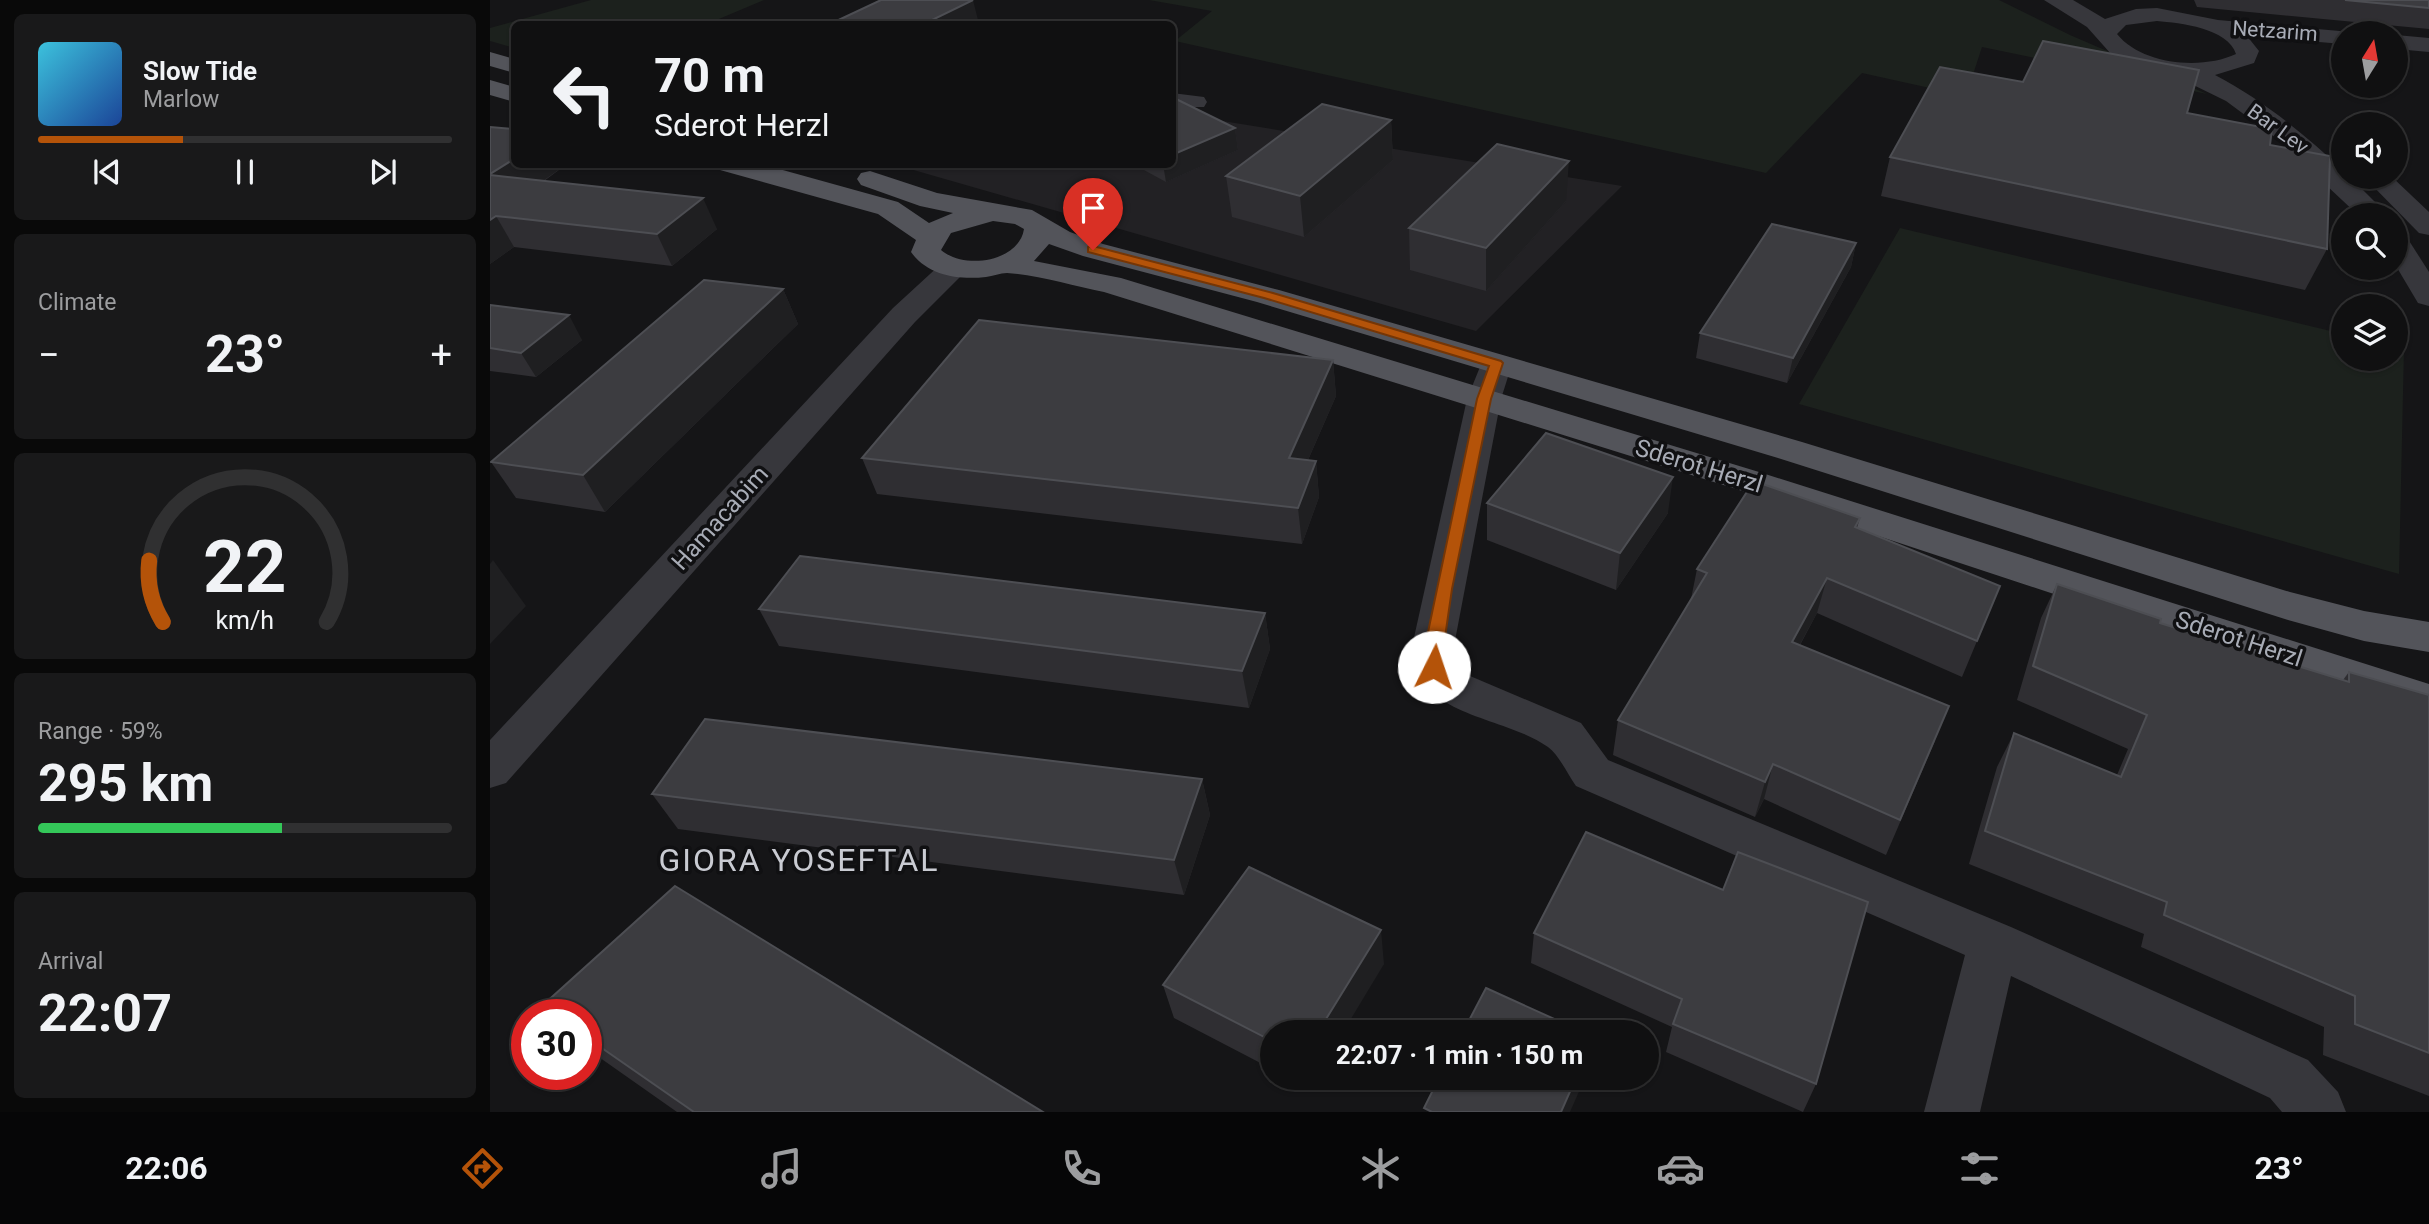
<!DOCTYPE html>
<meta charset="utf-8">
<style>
:root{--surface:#101011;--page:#19191a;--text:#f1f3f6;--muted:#9c9d9f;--line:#303031;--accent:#b45309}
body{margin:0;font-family:Roboto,sans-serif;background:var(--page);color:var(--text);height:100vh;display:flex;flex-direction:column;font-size:26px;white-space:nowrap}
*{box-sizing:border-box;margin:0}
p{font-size:23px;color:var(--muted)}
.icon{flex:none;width:38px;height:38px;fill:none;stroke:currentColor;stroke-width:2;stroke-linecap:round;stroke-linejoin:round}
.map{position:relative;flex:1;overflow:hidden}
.side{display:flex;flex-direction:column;gap:14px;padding:14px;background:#090909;width:490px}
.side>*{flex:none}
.banner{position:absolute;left:21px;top:21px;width:665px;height:147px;border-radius:10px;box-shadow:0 2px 5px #0004,0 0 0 2px var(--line);background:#101011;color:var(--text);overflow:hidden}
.needle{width:46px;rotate:11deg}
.buttons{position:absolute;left:1841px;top:21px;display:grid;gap:14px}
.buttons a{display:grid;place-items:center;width:77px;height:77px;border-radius:50%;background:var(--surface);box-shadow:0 2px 5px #0004,0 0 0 2px var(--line);font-size:35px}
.speed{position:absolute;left:21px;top:999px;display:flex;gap:14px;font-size:35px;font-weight:700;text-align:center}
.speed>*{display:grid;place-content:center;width:91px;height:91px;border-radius:50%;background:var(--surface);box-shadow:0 2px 5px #0004,0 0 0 2px var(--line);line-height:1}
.speed .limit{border:10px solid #d22;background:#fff;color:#111}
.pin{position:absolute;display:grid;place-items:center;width:60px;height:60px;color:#fff;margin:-72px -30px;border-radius:50% 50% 50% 0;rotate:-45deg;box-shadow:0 0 7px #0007}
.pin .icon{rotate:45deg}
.me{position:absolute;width:77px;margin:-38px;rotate:4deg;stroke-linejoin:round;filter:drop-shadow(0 0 5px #0008)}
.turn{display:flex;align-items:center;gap:24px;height:147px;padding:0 28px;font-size:32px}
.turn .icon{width:91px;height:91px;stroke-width:2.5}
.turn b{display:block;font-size:49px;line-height:60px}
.big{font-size:52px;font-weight:700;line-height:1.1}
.side .card{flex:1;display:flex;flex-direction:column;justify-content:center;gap:10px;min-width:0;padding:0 24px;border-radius:10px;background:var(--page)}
.side .dial{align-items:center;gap:0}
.dial svg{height:182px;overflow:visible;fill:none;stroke:var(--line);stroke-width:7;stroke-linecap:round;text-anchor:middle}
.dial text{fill:var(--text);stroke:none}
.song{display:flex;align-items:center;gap:21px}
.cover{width:84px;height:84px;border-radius:10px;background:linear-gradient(135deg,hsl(190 70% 55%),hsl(220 70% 35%))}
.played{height:7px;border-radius:4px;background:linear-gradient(90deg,var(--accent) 35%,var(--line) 35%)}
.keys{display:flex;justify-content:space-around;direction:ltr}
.heat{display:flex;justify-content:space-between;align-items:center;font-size:38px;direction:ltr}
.charge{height:10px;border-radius:5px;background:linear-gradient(90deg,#34c759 59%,var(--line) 0)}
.trip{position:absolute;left:770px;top:1020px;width:399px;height:70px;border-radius:35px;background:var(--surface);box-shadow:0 2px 5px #0004,0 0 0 2px var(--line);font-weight:700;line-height:70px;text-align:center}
.menu{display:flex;height:112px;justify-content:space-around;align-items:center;background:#060607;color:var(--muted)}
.menu .icon{width:49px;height:49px}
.menu .current{color:var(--accent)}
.menu b{font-size:32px;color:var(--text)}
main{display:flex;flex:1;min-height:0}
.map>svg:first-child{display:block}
.built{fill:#222124}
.green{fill:#1c211d}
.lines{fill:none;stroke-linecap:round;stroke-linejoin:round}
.minor{fill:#37373c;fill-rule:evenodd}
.major{fill:#53545a;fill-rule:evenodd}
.wall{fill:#2f2e32}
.shaded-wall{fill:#1f1f21}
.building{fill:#3c3c40;stroke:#4d4e53;stroke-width:2}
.route{fill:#b45309;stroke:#753606;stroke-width:2}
.labels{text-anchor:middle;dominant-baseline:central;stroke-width:7;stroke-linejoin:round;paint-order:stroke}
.far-street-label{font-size:21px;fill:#a8acb6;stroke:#101012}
.street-label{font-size:24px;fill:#a8acb6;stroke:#101012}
.near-neighbourhood-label{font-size:32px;letter-spacing:2px;fill:#c9cbd2;stroke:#101012}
</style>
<main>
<section class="side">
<div class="card">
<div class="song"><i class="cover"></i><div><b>Slow Tide</b><p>Marlow</p></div></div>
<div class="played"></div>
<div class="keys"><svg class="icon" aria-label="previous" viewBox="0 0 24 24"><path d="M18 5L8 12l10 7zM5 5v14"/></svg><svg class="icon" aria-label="pause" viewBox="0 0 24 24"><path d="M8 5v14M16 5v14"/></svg><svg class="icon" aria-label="next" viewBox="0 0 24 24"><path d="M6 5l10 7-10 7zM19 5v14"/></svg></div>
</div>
<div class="card"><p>Climate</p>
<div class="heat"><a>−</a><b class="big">23°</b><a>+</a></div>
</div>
<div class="card dial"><svg viewBox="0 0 100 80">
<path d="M14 69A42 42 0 1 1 86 69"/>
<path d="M14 69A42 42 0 0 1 8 42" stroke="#b45309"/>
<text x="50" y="56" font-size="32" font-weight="700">22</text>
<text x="50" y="72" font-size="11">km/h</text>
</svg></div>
<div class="card"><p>Range · 59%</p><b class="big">295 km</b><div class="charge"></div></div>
<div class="card"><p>Arrival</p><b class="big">22:07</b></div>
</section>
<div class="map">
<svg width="1939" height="1112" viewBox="0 0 1939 1112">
<rect width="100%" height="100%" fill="#151517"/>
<!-- built -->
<path class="built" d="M 683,113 L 1132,186 L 986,331 L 420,169 L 428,164 L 682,164 Z"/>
<!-- green -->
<g class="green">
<path d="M 101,0 L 274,0 L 217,24 L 24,24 L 24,48 L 0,41 L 0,28 Z"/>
<path d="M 659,0 L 1509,0 L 1580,35 L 1717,94 L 1492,47 L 1476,96 L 1372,73 L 1276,173 L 685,41 L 722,11 Z"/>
<path d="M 1410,228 L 1853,334 L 1853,359 L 1906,359 L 1906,346 L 1914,348 L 1909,574 L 1309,404 Z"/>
</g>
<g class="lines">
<!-- minor -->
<g class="minor">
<path d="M 1554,0 L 1583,0 L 1615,19 L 1646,9 L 1667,8 L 1728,20 L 1861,32 L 1853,33 L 1853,44 L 1757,36 L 1769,51 L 1764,63 L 1725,75 C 1773,100 1814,134 1853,170 L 1853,177 L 1860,177 L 1898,215 L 1868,215 L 1786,138 L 1736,101 L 1683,75 L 1650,67 L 1621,54 L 1597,27 ZM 1667,21 C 1690,23 1738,28 1746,54 C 1712,70 1652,65 1627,34 L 1636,25 Z"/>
<path d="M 1906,35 L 1939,38 L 1939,52 L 1906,49 Z"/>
<path d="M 682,93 L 714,97 L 717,102 L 714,107 L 682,107 Z"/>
<path d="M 1874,177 L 1902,177 L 1939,212 L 1939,235 L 1929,233 Z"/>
<path d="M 1906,233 L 1916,236 L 1939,272 L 1939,306 L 1928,303 L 1906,266 Z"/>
<path d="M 462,260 L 472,263 L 477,269 L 472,275 L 425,322 L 16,783 L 0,788 L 0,740 L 403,308 L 452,263 Z"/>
<path d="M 1006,354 L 1018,357 L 1022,364 L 1011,399 L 963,651 L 964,663 L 973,673 L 1091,723 L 1118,760 L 1521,927 L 1818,1060 L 1848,1092 L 1856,1112 L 1792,1112 L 1780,1098 L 1521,976 L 1490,1112 L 1434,1112 L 1475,955 L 1086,786 C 1078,775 1069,755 1058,747 C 1013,715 929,718 921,651 L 977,399 L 994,357 Z"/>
</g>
<!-- major -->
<g class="major">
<path d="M 0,52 L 24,59 L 24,73 L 0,66 Z"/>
<path d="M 0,80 L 24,87 L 24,102 L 0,95 Z"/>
<path d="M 226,164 L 271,164 L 408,202 L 439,223 L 463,213 L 430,206 L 371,185 L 367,179 L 371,173 L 380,171 L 447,193 L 542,210 L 580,232 L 613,244 L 789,290 L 1312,442 L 1800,592 L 1874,611 L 1939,622 L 1939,652 L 1874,641 L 1798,620 L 1288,458 L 767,302 L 593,256 L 559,244 L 544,261 L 631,278 L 1269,472 L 1939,684 L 1939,718 L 1243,488 L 614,292 C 583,286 549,275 517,273 C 510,273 503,276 496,277 C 469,280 438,276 421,252 L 426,240 L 388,214 L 230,170 ZM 503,221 L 525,224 L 534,229 C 529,262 474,270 451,250 L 461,233 Z"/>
</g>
</g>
<!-- wall -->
<g class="wall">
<path d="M 1704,0 L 1939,0 L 1939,29 L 1707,7 Z"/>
<path d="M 1697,113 L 1780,145 L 1837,249 L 1815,290 L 1391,196 L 1400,157 Z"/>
<path d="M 901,120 L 903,160 L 814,237 L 742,217 L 736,176 Z"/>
<path d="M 0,127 L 24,164 L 77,164 L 54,181 L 227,229 L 182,266 L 24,247 L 0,264 Z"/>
<path d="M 745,128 L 748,150 L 676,182 L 643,164 L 682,164 Z"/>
<path d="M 1076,201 L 996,291 L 920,270 L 919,228 Z"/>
<path d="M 1366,243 L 1361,267 L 1297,383 L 1206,358 L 1210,333 Z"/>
<path d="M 293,289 L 308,324 L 115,512 L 26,498 L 1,462 Z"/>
<path d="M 0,305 L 92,340 L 46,377 L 0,371 Z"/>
<path d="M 843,360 L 846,396 L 818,460 L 826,461 L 829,497 L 812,544 L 387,494 L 372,458 Z"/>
<path d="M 997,503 L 1178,513 L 1126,590 L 997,540 Z"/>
<path d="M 1370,518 L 1367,528 L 1510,586 L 1472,677 L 1327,613 L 1310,645 L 1445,741 L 1396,855 L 1274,799 L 1265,817 L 1123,755 L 1128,720 L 1201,599 L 1207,569 Z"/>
<path d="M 1567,584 L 1670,623 L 1853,680 L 1859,672 L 1939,695 L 1939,1096 L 1833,1055 L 1834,1027 L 1651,947 L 1654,934 L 1479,864 L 1507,767 L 1524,733 L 1627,775 L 1638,749 L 1527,700 L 1551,618 Z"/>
<path d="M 269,609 L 775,613 L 780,649 L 759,708 L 289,646 Z"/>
<path d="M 712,779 L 720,815 L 694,895 L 188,829 L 162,794 Z"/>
<path d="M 1096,832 L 1326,1084 L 1313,1112 L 1176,1052 L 1182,1027 L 1041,963 L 1044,933 Z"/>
<path d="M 185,886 L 553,1112 L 187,1112 L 96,1048 L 96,1015 L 61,1015 L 52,1006 Z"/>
<path d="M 894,964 L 782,1032 L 782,1069 L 684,1018 L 673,985 Z"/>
<path d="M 799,1078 L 825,1078 L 819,1089 Z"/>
</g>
<!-- shaded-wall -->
<g class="shaded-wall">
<path d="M 483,0 L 489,24 L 434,24 Z"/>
<path d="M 901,120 L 903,160 L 814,237 L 810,196 Z"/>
<path d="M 745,128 L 748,150 L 676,182 L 673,164 L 682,164 L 682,155 Z"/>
<path d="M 24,159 L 24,164 L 77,164 L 17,206 L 0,174 Z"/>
<path d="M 1079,161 L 1076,201 L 996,291 L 996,248 Z"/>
<path d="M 213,198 L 227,229 L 182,266 L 167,234 Z"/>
<path d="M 6,216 L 24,247 L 0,264 L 0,220 Z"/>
<path d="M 1366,243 L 1361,267 L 1297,383 L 1303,358 Z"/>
<path d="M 293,289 L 308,324 L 115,512 L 93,475 Z"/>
<path d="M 79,315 L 92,340 L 46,377 L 31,353 Z"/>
<path d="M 843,360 L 846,396 L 803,494 L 799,458 Z"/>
<path d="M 826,461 L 829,497 L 812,544 L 808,508 Z"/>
<path d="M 1183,477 L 1178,513 L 1126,590 L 1130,553 Z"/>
<path d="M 3,560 L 36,606 L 0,644 L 0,564 Z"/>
<path d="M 1337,578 L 1327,613 L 1292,677 L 1302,642 Z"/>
<path d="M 775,613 L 780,649 L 759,708 L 752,671 Z"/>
<path d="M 1283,764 L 1274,799 L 1265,817 L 1275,782 Z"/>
<path d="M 712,779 L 720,815 L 694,895 L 684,860 Z"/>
<path d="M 891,930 L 894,964 L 853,1032 L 828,1032 Z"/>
<path d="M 817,1078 L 825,1078 L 819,1089 Z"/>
<path d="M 1086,1078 L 1095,1078 L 1080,1112 L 1071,1112 Z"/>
</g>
<!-- building -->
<g class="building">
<path d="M 391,0 L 483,0 L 434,24 L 340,24 Z"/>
<path d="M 1855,0 L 1939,0 L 1939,8 Z"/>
<path d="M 1553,41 L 1709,70 L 1697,113 L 1782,129 L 1780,145 L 1840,156 L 1837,249 L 1400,157 L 1450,67 L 1533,82 Z"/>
<path d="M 682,97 L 745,128 L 682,155 Z"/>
<path d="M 832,104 L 901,120 L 810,196 L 736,176 Z"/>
<path d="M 0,127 L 24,129 L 24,159 L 0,174 Z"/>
<path d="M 1007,144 L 1079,161 L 996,248 L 919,228 Z"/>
<path d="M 0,175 L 213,198 L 167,234 L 6,216 L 0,220 Z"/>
<path d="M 1282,224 L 1366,243 L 1303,358 L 1210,333 Z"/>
<path d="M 214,280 L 293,289 L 93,475 L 1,462 Z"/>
<path d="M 0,305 L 79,315 L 31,353 L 0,348 Z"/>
<path d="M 489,320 L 843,360 L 799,458 L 826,461 L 808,508 L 372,458 Z"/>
<path d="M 1056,433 L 1183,477 L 1130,553 L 997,503 Z"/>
<path d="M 1264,481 L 1370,518 L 1365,527 L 1510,586 L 1487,641 L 1337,578 L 1302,642 L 1459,706 L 1410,820 L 1283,764 L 1275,782 L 1128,720 L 1217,573 L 1207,569 Z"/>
<path d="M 310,556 L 775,613 L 752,671 L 269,609 Z"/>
<path d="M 1567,584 L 1671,619 L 1670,623 L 1859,682 L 1859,672 L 1939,695 L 1939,1053 L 1865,1024 L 1865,996 L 1674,915 L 1677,902 L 1495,831 L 1524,733 L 1631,777 L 1657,715 L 1543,666 Z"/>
<path d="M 215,719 L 712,779 L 684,860 L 162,794 Z"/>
<path d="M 1096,832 L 1233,890 L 1248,852 L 1378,902 L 1326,1084 L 1183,1024 L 1192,999 L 1044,933 Z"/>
<path d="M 759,867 L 891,930 L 828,1032 L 782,1032 L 782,1041 L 673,985 Z"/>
<path d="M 185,886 L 553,1112 L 204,1112 L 96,1037 L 96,1015 L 65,1015 L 52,1006 Z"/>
<path d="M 996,988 L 1093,1032 L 973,1032 Z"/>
<path d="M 949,1078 L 1086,1078 L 1071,1112 L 942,1112 L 934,1108 Z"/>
</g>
<!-- route -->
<path class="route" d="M 603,246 L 783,293 L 1011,361 L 1013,363 L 1001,399 L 962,589 L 950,672 L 938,672 L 934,651 L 987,399 L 999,366 L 774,298 L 598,252 L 598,247 Z"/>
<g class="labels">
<!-- far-street labels -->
<g class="far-street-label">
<text transform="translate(1785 31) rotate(4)">Netzarim</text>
<text transform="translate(1788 129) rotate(36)">Bar Lev</text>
</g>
<!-- street labels -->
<g class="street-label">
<text transform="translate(1209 466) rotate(17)">Sderot Herzl</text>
<text transform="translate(230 518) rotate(-48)">Hamacabim</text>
<text transform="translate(1749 639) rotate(18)">Sderot Herzl</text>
</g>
<!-- near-neighbourhood labels -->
<g class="near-neighbourhood-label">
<text x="309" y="860">GIORA YOSEFTAL</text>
</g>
</g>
</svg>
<div class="buttons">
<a><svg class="needle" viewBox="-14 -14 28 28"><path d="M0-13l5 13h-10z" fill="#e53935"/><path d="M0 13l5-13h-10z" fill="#9c9d9f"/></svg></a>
<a><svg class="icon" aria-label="sound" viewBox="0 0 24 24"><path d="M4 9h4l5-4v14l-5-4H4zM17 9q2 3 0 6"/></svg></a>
<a><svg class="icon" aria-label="search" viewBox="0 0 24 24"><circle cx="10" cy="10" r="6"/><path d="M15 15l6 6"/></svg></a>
<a><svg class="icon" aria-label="layers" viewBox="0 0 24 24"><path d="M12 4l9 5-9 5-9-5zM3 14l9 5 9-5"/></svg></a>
</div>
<div class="speed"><div class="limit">30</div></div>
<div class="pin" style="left:603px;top:250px;background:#d93025"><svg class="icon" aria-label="arrive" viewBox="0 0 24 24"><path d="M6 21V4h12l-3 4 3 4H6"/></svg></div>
<svg class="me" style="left:944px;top:667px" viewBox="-20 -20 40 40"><circle r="19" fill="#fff"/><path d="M0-13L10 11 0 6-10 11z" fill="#b45309"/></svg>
<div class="trip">22:07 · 1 min · 150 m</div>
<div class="banner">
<div class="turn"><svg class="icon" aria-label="left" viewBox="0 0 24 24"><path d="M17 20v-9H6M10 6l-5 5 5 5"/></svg><div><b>70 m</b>Sderot Herzl</div></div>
</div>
</div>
</main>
<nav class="menu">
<b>22:06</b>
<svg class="icon current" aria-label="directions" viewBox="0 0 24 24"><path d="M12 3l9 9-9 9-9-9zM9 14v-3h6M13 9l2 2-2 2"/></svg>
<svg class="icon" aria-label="music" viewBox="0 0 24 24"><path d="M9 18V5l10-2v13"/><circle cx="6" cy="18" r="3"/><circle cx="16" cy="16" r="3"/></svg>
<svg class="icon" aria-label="phone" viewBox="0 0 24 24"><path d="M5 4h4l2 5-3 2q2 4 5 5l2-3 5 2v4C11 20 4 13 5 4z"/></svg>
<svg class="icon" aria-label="climate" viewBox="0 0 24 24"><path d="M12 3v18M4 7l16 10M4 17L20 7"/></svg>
<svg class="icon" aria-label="car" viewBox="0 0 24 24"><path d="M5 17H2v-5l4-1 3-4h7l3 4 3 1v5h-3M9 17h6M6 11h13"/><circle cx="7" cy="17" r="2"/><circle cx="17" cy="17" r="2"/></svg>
<svg class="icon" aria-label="filters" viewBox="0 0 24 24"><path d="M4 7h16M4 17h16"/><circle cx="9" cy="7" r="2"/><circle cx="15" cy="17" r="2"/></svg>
<b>23°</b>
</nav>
